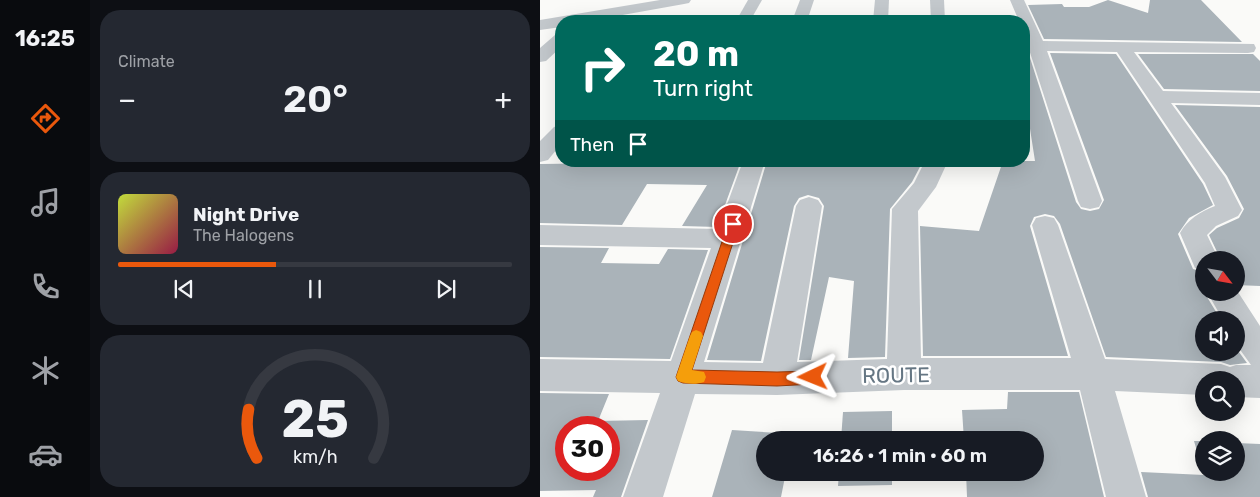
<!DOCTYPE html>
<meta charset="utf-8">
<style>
:root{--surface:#171b24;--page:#242831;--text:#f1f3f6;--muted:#9ea1a6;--line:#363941;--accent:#ea580c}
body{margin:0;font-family:Rubik,sans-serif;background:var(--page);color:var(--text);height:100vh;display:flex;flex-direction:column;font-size:19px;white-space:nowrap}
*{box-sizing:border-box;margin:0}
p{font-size:16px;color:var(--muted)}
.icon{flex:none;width:28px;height:28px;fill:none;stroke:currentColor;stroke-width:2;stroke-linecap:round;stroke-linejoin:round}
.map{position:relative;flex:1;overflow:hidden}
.drawer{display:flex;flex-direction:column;gap:10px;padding:10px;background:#0d0f14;width:450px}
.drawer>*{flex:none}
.hud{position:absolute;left:15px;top:15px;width:475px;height:152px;border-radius:20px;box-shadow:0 5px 20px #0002;background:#00695c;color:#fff;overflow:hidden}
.needle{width:32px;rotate:121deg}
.tools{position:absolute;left:655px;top:251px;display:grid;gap:10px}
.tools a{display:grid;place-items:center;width:50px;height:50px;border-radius:50%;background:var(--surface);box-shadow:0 5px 20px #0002;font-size:25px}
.speed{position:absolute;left:15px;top:416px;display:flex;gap:10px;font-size:25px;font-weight:700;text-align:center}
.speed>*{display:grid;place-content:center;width:65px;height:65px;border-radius:50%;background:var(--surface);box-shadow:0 5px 20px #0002;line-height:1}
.speed .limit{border:8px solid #d22;background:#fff;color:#111}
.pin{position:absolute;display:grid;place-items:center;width:42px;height:42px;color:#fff;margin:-21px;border:2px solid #fff;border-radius:50%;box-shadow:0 1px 5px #0007}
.me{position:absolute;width:55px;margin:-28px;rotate:268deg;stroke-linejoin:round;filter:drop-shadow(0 0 4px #0008)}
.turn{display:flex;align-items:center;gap:18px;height:105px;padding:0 15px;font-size:22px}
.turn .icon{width:65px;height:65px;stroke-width:2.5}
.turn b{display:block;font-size:35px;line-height:42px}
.then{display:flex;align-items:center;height:48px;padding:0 15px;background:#0003;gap:10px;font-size:19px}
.big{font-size:38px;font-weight:600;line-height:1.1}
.drawer .tile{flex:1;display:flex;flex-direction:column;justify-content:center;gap:8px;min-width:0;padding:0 18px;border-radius:20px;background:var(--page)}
.drawer .dial{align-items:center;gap:0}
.dial svg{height:130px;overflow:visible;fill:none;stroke:var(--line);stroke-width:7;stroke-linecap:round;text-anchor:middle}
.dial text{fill:var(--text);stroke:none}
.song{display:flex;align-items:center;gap:15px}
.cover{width:60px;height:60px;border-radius:8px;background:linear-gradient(135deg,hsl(70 70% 55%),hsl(340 70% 35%))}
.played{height:5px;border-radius:2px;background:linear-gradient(90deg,var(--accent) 40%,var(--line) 40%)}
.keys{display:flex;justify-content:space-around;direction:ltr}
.heat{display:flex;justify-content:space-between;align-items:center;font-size:28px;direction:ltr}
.trip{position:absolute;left:216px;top:431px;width:288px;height:50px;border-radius:25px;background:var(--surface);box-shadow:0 5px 20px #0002;font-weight:600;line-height:50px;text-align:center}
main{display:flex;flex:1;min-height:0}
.tabs{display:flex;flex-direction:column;width:90px;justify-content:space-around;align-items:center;background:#090b0e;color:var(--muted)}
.tabs .icon{width:35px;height:35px}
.tabs .on{color:var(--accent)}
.tabs b{font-size:22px;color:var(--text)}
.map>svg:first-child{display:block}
.building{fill:#aab3b9;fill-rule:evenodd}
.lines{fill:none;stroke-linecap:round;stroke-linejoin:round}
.street{fill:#c3c8cc;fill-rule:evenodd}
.route{fill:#ea580c;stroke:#983908}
.slow{fill:#f59e0b}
.labels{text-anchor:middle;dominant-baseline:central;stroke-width:5;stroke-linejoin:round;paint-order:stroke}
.near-street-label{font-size:21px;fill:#657683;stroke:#fff}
</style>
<main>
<nav class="tabs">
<b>16:25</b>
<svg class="icon on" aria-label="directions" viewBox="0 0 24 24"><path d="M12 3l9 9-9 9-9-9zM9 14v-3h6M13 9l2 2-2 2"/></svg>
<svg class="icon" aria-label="music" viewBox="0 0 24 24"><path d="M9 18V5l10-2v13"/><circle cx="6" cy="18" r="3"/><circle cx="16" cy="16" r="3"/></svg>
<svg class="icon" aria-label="phone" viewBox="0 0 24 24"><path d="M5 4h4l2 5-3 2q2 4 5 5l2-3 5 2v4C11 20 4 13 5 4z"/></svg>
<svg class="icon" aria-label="climate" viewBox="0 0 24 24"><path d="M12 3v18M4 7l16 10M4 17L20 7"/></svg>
<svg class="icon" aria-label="car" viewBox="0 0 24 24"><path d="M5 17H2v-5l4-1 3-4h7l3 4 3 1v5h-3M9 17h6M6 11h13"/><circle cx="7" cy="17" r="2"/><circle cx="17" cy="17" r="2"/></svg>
</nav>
<section class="drawer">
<div class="tile"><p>Climate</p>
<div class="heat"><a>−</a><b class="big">20°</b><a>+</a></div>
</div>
<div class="tile">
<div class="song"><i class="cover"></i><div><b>Night Drive</b><p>The Halogens</p></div></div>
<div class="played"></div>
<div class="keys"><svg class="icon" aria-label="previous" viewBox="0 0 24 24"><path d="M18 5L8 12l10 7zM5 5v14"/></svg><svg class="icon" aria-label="pause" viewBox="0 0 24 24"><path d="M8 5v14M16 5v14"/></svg><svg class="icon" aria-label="next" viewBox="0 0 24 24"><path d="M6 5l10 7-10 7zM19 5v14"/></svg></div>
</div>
<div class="tile dial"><svg viewBox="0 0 100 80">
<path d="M14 69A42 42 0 1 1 86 69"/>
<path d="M14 69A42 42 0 0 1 9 39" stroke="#ea580c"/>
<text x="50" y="56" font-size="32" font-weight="700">25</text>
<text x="50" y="72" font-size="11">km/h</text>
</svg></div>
</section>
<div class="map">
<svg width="720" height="497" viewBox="0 0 720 497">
<rect width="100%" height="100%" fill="#fafaf8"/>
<!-- building -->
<g class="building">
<path d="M 568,0 L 608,13 L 610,0 L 661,0 L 702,42 L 504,39 L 488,5 L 522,4 L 524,7 L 549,7 Z"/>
<path d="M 484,39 L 536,202 L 541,209 L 550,211 L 559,209 L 564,200 L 510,53 L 576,54 L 663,184 L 673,205 L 649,218 L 638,234 L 653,269 L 664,272 L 664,292 L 681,320 L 664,320 L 664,352 L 696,352 L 696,348 L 707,363 L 690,365 L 681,362 L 566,357 L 520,224 L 514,216 L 505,214 L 494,217 L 490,226 L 528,356 L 383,356 L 380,226 L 439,231 L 463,161 L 495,161 L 486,103 L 484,103 Z"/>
<path d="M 598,54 L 713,54 L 720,61 L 720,91 L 624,89 Z"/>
<path d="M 635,105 L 720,107 L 720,286 L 696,285 L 696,260 L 681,260 L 669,235 L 677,228 L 699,218 L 704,209 L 687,176 Z"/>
<path d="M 80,161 L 201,161 L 177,227 L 142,226 L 167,185 L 107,184 L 82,225 L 0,223 L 0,164 L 79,163 Z"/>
<path d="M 227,161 L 383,161 L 372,182 L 350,209 L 345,357 L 308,358 L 314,281 L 289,277 L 271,360 L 259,360 L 284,206 L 279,198 L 268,195 L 259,198 L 254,206 L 221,361 L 167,360 Z"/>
<path d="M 0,247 L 69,248 L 61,263 L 119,264 L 128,249 L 168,250 L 130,359 L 0,357 Z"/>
<path d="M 468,392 L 539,392 L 564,497 L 427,497 L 426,472 L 495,472 L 495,440 L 424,440 L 422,410 L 467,409 Z"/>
<path d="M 0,393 L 69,394 L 58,421 L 108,420 L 81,497 L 53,497 L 56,490 L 0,491 ZM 26,428 L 69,428 L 69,470 L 26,470 Z"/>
<path d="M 352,411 L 352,440 L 301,440 L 303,412 Z"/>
<path d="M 192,430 L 255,434 L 253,440 L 225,440 L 225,472 L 246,472 L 241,497 L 172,497 Z"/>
<path d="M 654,441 L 664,441 L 664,472 L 696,472 L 696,443 L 720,444 L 720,497 L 608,497 L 601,472 L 664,475 Z"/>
<path d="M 299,472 L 352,472 L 352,485 L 298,486 Z"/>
</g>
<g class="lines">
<!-- street -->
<g class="street">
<path d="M 120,0 L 151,0 L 149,3 L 144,4 L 49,21 L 21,21 L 21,27 L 0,30 L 0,20 Z"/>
<path d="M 208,0 L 222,0 L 210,21 L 196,21 Z"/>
<path d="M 260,0 L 274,0 L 267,21 L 252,21 Z"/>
<path d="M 335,0 L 349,0 L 348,21 L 333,21 Z"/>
<path d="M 390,0 L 404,0 L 405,21 L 391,21 Z"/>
<path d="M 470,0 L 484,0 L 503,41 L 714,44 L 716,48 L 714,52 L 708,53 L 594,52 L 623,91 L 720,93 L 720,105 L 631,103 L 685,177 L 702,210 L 698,216 L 676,226 L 667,235 L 679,260 L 664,260 L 664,270 L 655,268 L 640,233 C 648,219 660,212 675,206 L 665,183 L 577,52 L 507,51 L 562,201 L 559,207 L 550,209 L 541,207 L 538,201 L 484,34 L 484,21 L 479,21 Z"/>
<path d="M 21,33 L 21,47 L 6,61 L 0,62 L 0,48 L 15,35 Z"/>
<path d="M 21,125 L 21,144 L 8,160 L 0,162 L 0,141 L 14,127 Z"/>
<path d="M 203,161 L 225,161 L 164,362 L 223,363 L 256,206 L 260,200 L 269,197 L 278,200 L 282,206 L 257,362 L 347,359 L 352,209 L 374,183 L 385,161 L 408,161 L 396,187 L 378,211 L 381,358 L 531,358 L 492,225 L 496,218 L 505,216 L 514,218 L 518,225 L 565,359 L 681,364 L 690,367 L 696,365 L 711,365 L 696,344 L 696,320 L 683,320 L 667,292 L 696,292 L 696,289 L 720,326 L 720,398 L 696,397 L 696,380 L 664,380 L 664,395 L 575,391 L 606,497 L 566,497 L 540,390 L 364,390 L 237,395 L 155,394 L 123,497 L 83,497 L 120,393 L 0,391 L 0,359 L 131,361 L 171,248 L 0,245 L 0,225 L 178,229 Z"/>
</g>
</g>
<!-- route -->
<path class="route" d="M 193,220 L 199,224 L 152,370 L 237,372 L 273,371 L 278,373 L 280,377 L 278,382 L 273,384 L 237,386 L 143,383 L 138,381 L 136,377 L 188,224 Z"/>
<!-- slow -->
<path class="slow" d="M 156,330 L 161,332 L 163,336 L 152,370 L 164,372 L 166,377 L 164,382 C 156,385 146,384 138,381 L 136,377 L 150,336 L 152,332 Z"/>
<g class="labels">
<!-- near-street labels -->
<g class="near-street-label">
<text transform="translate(356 375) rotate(-1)">ROUTE</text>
</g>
</g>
</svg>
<div class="tools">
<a><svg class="needle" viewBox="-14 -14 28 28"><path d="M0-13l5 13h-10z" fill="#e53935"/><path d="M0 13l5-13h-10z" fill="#9ea1a6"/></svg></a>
<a><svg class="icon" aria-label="sound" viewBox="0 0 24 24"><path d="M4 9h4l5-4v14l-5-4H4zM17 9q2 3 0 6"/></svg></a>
<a><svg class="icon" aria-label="search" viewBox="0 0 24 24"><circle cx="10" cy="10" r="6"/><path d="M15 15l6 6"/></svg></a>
<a><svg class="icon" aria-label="layers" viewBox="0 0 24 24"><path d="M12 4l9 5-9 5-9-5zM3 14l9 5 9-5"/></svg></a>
</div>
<div class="speed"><div class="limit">30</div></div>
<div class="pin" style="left:193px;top:224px;background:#d93025"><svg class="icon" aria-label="arrive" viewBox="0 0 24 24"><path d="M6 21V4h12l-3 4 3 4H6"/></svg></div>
<svg class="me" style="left:273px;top:377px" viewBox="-20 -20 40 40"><path d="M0-17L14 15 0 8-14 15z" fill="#ea580c" stroke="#fff" stroke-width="4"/></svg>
<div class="trip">16:26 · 1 min · 60 m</div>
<div class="hud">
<div class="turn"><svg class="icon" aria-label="right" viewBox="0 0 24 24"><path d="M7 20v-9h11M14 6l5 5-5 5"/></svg><div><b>20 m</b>Turn right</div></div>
<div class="then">Then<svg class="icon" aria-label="arrive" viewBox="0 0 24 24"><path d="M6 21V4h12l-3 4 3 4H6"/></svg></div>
</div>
</div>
</main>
